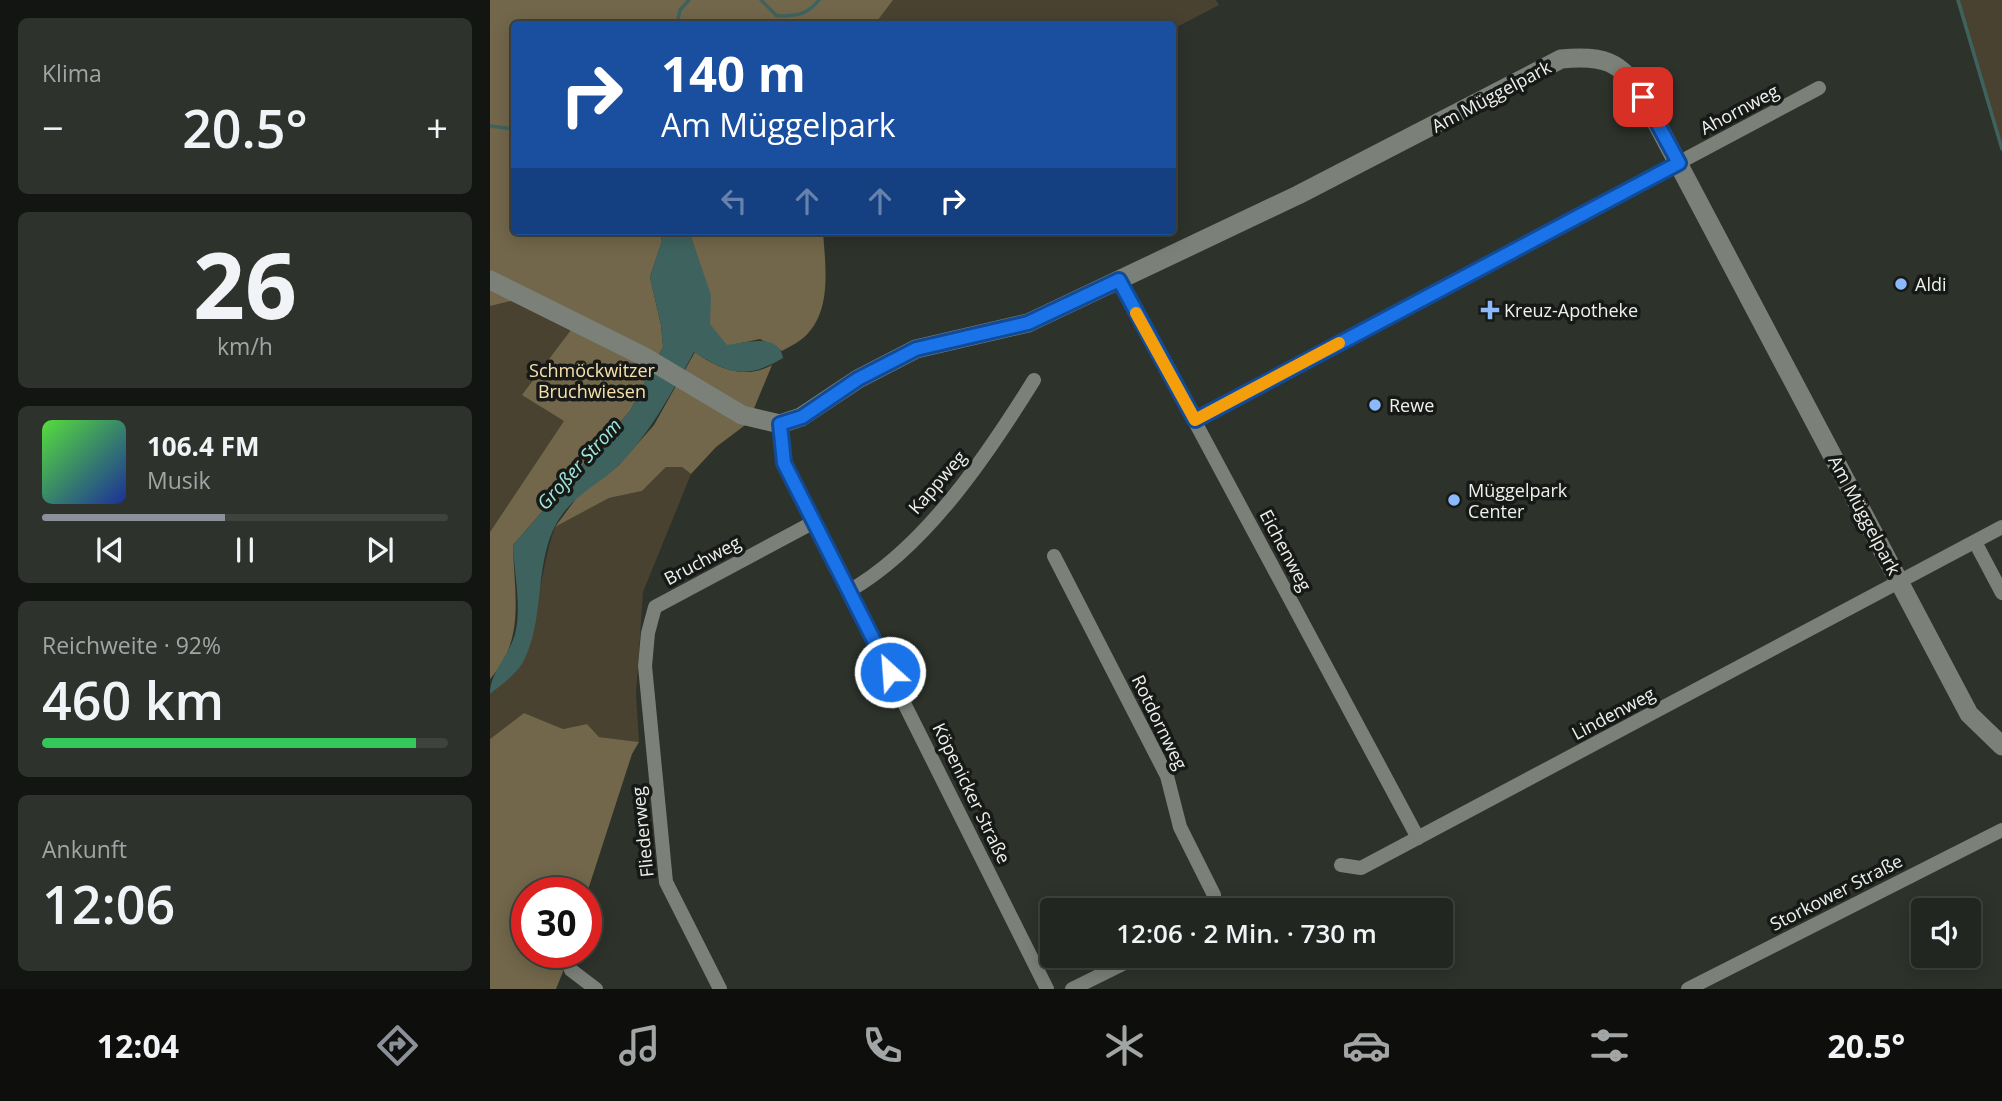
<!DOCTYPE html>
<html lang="de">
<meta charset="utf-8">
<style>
:root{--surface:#222620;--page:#2e322d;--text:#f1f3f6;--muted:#a2a5a5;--line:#3f433e;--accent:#8c9099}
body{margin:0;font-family:"Open Sans",sans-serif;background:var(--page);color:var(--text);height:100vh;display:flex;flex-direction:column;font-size:26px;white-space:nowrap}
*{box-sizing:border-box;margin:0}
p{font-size:23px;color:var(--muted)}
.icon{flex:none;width:38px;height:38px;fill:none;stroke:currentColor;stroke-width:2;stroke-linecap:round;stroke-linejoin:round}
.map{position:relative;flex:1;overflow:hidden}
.side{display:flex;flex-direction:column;gap:18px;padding:18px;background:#131512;width:490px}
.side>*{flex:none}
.hud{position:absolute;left:21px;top:21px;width:665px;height:214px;border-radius:7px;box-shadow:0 4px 18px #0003,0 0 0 2px var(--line);background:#1a4fa0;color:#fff;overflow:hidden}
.fabs{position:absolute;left:1421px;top:898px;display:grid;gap:14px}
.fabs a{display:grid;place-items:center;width:70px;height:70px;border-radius:7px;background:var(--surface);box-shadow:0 4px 18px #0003,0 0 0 2px var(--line);font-size:35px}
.speed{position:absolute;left:21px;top:877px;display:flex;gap:14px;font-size:35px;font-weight:700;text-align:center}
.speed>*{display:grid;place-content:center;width:91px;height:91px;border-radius:50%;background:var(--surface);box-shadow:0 4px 18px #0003,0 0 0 2px var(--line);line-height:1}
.speed .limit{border:10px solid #d22;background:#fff;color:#111}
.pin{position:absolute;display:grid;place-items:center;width:60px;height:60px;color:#fff;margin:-30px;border-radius:14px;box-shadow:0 4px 10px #0006}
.me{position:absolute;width:77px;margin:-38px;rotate:334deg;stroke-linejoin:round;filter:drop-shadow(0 0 5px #0008)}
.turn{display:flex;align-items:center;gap:24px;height:147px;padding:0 35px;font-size:32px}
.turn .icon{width:91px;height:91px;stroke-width:2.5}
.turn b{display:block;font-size:49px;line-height:60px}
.lanes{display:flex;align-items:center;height:66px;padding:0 35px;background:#0003;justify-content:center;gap:35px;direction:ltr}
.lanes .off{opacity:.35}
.big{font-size:52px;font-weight:600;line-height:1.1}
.side .tile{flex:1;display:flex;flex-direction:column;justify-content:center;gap:10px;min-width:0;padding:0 24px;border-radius:10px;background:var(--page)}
.side .dial{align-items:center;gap:0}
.dial b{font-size:91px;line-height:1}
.song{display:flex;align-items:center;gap:21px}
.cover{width:84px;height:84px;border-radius:10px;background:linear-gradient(135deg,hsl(110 70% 55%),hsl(230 70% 35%))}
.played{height:7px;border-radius:4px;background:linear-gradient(90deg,var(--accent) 45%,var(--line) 45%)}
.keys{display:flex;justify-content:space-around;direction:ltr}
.heat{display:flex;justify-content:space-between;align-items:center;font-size:38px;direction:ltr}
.charge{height:10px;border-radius:5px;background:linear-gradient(90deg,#34c759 92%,var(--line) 0)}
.trip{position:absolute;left:550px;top:898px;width:413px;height:70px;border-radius:7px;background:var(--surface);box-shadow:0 4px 18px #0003,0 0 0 2px var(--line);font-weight:600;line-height:70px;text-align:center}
.tabs{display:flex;height:112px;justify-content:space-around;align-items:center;background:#0e0f0d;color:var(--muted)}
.tabs .icon{width:49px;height:49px}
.tabs .selected{color:var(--accent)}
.tabs b{font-size:32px;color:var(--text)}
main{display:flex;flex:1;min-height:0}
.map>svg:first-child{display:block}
.green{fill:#4a4231}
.forest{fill:#72674b}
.water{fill:#3e635e}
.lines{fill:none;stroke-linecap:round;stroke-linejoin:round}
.stream{stroke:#3e635e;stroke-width:3.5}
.minor{stroke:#7b8179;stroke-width:14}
.secondary{stroke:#7b8179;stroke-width:19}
.route-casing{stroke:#114b97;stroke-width:18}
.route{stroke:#1a73e8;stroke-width:12}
.slow{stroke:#f59e0b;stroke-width:12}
.poi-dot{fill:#8bb9fc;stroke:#171916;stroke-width:2.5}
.labels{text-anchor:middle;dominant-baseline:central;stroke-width:7;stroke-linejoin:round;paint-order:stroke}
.street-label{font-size:18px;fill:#edf0ec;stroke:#171916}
.poi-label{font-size:18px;fill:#edf0ec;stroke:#171916;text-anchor:start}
.park-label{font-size:18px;fill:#f8e1ac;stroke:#171916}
.water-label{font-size:19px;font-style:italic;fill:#a1e8de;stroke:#171916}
</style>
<main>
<section class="side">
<div class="tile"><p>Klima</p>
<div class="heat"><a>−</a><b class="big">20.5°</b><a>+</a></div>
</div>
<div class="tile dial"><b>26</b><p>km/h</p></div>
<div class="tile">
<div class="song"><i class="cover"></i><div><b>106.4 FM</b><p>Musik</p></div></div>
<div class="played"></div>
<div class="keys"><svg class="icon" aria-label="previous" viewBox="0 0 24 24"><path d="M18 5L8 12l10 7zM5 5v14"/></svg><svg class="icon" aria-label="pause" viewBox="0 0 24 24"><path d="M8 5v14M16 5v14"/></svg><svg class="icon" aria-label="next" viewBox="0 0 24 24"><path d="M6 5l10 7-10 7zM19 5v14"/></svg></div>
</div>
<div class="tile"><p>Reichweite · 92%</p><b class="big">460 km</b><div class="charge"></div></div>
<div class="tile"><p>Ankunft</p><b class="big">12:06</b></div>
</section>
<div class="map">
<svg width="1512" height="989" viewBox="0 0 1512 989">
<rect width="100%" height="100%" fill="#2d322b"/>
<!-- green -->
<g class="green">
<path d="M 403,0 L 726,0 L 729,5 L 683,29 L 682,24 L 385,24 Z"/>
<path d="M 1466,0 L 1512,0 L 1512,150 Z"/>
<path d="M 46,295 L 90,318 L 75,421 L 0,532 L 0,306 Z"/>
<path d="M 176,467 L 192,467 L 201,474 L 153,592 L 146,694 L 149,742 L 109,737 L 97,724 L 73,729 L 34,713 L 0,739 L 0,694 C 51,654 45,582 65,527 L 119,498 L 152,491 Z"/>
</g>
<!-- forest -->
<g class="forest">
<path d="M 0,0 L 403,0 L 385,24 L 24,24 L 24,231 L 169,231 L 172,241 L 160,277 L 171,325 L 173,347 L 140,411 L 23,545 C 24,594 36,639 0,679 L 0,532 L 74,421 L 32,395 L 90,318 L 46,295 L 0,306 Z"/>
<path d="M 199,231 L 333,231 C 335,263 342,306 319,332 C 313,340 301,346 292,351 L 270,339 L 237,346 L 219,324 L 220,295 Z"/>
<path d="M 205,352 C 228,369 255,380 282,365 L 258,423 L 226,447 L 201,474 L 192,467 L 176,467 L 152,491 L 119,498 L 65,527 L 91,492 L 128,466 L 164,425 Z"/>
<path d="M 34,713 L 73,729 L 97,724 L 109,737 L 149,742 L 142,754 L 96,896 L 96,892 L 37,892 L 37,952 L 81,952 L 66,989 L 0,989 L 0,739 Z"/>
</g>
<!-- water -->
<path class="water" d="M 169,231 L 199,231 L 221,295 L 220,324 L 237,345 C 254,343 289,332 293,358 C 256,380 239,374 204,352 C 182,392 162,430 131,463 C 108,487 80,494 63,530 C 45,571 54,620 34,660 C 28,673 11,685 0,694 C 0,672 19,656 25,634 C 32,607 24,574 23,545 L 140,411 L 173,347 L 171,325 L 160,277 L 172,241 Z"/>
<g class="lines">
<!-- stream -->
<g class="stream">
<path d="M 271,0 L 287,16 C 307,16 317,15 329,0"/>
<path d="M 1468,0 L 1512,149"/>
<path d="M 187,24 L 190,10 L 199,0"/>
<path d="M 0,126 L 24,129"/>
</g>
<!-- minor -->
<g class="minor">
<path d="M 629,280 L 928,838"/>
<path d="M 705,420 L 1329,88"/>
<path d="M 290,424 L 294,463 L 557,989"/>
<path d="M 1485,542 L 1512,593"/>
<path d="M 564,556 L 677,776 L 690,827 L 724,895 L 726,910"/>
<path d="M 359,591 C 436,547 498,454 544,380"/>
<path d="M 851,865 L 871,868 L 1512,527"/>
<path d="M 81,970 L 106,989"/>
<path d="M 230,989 L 176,882 L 155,666 L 158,633 L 165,607 L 324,522"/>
<path d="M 582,989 L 649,956"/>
<path d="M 1198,989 L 1512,830"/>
</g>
<!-- secondary -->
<path class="secondary" d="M 0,280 L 153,356 L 252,415 L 290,424 L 311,417 L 368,379 L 426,349 L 538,323 L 808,195 L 1071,59 C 1112,55 1131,60 1153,97 L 1479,714 L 1512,746"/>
</g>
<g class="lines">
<defs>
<path id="route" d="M 400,672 L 294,463 L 290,424 L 312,417 L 368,379 L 426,349 L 538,323 L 629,280 L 705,420 L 1189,163 L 1153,97"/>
</defs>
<!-- route casing -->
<use href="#route" class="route-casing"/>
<!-- route -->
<use href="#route" class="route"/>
<!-- slow -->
<path class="slow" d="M 646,313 L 705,420 L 849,343"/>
</g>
<!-- markers -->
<g class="poi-dot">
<circle cx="1411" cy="284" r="7"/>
<path d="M996.5 299.5h7v7h7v7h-7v7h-7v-7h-7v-7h7z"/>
<circle cx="885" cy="405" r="7"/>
<circle cx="964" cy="500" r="7"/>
</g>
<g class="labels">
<!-- street labels -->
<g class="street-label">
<text transform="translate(1001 96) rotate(-28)">Am Müggelpark</text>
<text transform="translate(1249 109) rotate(-28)">Ahornweg</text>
<text transform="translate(447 482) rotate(-49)">Kappweg</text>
<text transform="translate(1375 515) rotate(62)">Am Müggelpark</text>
<text transform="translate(796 550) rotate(62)">Eichenweg</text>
<text transform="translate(212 560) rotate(-28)">Bruchweg</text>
<text transform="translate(1123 713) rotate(-28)">Lindenweg</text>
<text transform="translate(670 722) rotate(64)">Rotdornweg</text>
<text transform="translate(482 793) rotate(64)">Köpenicker Straße</text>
<text transform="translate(152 832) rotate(-96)">Fliederweg</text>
<text transform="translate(1346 892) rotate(-27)">Storkower Straße</text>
</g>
<!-- poi labels -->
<g class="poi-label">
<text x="1425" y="284">Aldi</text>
<text x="1014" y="310">Kreuz-Apotheke</text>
<text x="899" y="405">Rewe</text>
<text x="978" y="490">Müggelpark<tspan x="978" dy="21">Center</tspan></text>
</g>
<!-- park labels -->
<g class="park-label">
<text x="102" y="370">Schmöckwitzer<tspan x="102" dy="21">Bruchwiesen</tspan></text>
</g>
<!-- water labels -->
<g class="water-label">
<text transform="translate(89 464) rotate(-48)">Großer Strom</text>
</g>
</g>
</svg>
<div class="fabs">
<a><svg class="icon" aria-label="sound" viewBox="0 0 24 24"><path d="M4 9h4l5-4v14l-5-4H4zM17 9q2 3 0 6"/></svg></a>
</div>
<div class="speed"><div class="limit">30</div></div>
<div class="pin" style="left:1153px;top:97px;background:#d93025"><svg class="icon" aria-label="arrive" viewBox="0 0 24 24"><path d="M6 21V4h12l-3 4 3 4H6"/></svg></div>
<svg class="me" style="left:400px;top:672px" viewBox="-20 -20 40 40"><circle r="17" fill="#1a73e8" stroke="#fff" stroke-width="3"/><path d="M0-11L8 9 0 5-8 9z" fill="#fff"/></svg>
<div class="trip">12:06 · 2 Min. · 730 m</div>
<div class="hud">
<div class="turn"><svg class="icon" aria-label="right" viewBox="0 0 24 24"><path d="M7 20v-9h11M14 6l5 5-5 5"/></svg><div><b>140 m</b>Am Müggelpark</div></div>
<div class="lanes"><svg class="icon off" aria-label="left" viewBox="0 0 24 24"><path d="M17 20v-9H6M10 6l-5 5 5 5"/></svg><svg class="icon off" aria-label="ahead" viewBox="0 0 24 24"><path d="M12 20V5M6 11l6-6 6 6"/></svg><svg class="icon off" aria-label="ahead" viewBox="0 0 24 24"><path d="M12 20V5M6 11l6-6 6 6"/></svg><svg class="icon" aria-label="right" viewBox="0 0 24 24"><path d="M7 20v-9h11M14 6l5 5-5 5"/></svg></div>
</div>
</div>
</main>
<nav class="tabs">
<b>12:04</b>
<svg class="icon selected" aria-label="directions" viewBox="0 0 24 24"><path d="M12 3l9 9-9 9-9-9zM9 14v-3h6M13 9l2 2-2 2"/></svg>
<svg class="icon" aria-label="music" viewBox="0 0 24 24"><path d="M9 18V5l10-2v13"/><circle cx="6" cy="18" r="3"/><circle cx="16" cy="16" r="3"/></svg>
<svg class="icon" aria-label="phone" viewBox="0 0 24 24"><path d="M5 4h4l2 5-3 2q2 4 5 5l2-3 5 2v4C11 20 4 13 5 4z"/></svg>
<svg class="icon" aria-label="climate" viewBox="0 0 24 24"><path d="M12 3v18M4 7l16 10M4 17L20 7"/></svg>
<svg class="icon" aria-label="car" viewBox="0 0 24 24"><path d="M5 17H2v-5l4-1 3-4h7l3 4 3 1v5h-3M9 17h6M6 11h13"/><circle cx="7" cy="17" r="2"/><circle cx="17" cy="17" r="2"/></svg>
<svg class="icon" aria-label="filters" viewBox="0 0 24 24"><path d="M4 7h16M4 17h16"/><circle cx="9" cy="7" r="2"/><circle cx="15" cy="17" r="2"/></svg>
<b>20.5°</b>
</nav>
